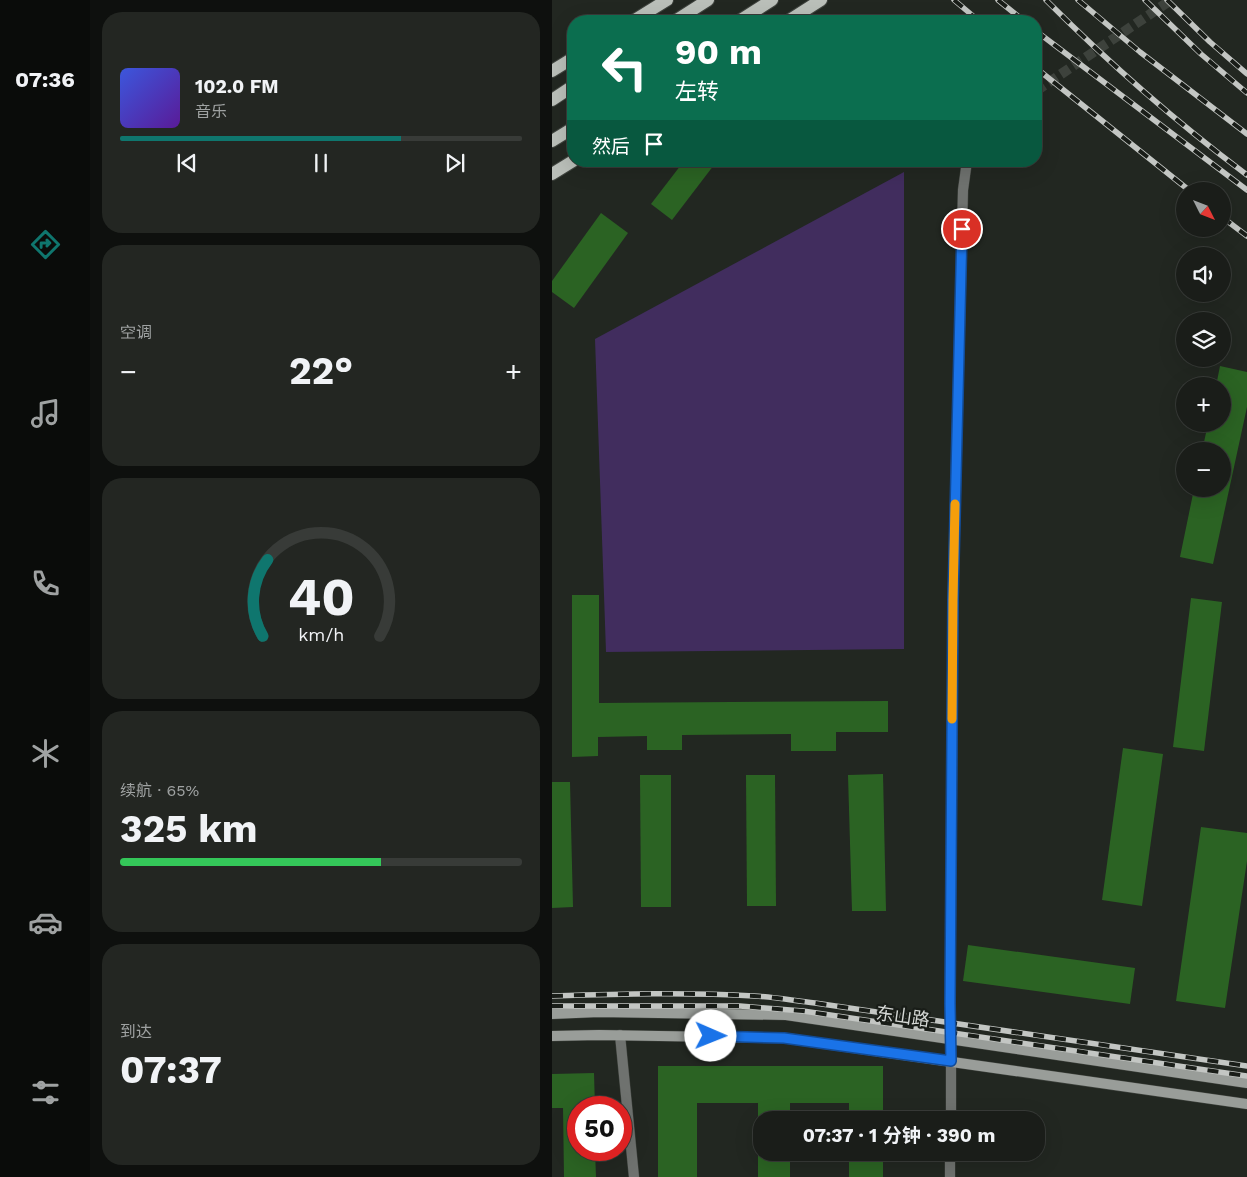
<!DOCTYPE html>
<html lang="zh">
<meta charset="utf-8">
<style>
:root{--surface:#1a1d19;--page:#232622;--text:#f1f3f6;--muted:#9fa2a2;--line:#383b38;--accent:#0f766e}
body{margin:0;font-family:"Work Sans","Noto Sans SC",sans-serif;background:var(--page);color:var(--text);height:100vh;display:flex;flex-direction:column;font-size:19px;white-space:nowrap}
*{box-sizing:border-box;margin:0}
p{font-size:16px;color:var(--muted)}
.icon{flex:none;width:28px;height:28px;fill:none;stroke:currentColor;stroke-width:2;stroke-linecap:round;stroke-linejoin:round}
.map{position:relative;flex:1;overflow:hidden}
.drawer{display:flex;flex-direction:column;gap:12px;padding:12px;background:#0e100e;width:462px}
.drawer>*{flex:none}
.top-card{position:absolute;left:15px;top:15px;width:475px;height:152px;border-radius:20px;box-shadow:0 5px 20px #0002,0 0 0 1px var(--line);background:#0b6e4f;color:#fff;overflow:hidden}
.needle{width:32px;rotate:132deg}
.tools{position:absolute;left:624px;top:182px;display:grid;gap:10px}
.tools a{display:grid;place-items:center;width:55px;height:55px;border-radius:50%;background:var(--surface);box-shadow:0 5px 20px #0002,0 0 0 1px var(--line);font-size:25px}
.speed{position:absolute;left:15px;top:1096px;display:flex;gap:10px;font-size:25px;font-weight:700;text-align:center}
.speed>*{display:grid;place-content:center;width:65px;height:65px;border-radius:50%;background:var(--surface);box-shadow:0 5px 20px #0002,0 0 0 1px var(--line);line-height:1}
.speed .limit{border:8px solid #d22;background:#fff;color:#111}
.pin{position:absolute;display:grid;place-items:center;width:42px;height:42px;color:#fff;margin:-21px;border:2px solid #fff;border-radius:50%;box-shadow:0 1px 5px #0007}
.me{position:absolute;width:55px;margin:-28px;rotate:91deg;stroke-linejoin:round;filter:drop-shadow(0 0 4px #0008)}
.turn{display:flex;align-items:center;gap:18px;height:105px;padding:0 25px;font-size:22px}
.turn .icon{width:65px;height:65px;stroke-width:2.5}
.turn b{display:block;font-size:35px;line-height:42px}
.then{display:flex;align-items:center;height:48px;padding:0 25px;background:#0003;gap:10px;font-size:19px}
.big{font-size:38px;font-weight:700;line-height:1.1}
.drawer .widget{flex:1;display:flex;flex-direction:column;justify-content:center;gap:8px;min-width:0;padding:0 18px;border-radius:20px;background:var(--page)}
.drawer .dial{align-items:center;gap:0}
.dial svg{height:130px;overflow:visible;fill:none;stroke:var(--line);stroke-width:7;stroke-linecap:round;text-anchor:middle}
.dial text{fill:var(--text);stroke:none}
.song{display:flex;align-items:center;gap:15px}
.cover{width:60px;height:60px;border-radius:8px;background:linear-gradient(135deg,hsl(230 70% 55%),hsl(270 70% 35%))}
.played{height:5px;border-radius:2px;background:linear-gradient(90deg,var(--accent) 70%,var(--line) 70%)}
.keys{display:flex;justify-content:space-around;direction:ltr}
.heat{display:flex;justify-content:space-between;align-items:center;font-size:28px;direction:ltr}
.charge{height:8px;border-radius:4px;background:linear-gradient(90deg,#34c759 65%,var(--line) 0)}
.trip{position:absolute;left:201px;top:1111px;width:292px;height:50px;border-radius:20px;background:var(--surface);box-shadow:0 5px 20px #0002,0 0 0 1px var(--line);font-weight:700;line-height:50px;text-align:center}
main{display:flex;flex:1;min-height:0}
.tab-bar{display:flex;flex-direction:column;width:90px;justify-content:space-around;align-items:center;background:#0a0c0a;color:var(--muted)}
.tab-bar .icon{width:35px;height:35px}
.tab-bar .current{color:var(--accent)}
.tab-bar b{font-size:22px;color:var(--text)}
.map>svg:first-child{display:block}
.green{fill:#412d5e}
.building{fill:#2b6323}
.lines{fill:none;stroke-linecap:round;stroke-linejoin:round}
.minor-tunnel{stroke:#3d423c;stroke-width:10;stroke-dasharray:10 5;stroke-linecap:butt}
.minor-casing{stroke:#3f433e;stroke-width:11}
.secondary-casing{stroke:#3f433e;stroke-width:11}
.primary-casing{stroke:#3f433e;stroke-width:14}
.minor{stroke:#6f726f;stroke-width:10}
.secondary{stroke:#999d99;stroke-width:10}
.primary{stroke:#babfb9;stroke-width:12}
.rail-casing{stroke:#c3c6c3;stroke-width:5.5}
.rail{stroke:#191d18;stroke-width:4;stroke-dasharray:11;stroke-linecap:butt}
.route-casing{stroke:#114b97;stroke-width:12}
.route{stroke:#1a73e8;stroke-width:9}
.slow{stroke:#f59e0b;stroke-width:9}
.labels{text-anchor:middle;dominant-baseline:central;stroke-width:4.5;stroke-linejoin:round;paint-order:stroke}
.street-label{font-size:18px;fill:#d5d8d5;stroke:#191d18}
</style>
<main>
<nav class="tab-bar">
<b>07:36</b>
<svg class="icon current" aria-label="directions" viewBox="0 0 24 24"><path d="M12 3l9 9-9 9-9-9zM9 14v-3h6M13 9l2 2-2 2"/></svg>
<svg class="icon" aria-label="music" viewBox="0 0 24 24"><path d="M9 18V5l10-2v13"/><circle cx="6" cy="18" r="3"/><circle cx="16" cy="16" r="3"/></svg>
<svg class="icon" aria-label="phone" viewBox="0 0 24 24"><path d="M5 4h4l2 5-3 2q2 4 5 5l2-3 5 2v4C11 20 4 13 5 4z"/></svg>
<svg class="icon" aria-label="climate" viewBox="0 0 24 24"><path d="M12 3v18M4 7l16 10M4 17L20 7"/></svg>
<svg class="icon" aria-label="car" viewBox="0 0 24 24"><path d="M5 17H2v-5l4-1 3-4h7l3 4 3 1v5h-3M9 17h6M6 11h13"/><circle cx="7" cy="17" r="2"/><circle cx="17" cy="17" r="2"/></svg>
<svg class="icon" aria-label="filters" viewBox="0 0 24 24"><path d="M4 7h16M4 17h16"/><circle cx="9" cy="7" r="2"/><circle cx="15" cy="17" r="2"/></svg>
</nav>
<section class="drawer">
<div class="widget">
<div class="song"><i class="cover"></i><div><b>102.0 FM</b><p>音乐</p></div></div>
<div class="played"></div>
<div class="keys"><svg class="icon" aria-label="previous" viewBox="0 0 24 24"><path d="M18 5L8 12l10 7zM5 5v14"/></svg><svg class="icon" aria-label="pause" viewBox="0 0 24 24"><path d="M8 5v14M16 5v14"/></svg><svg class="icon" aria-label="next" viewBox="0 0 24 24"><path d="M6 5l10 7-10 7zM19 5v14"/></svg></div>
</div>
<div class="widget"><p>空调</p>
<div class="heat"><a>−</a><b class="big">22°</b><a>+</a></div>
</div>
<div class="widget dial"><svg viewBox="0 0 100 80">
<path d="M14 69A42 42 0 1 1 86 69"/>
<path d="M14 69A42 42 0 0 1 17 22" stroke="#0f766e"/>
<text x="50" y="56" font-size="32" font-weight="700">40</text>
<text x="50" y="72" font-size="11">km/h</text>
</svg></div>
<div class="widget"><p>续航 · 65%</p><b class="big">325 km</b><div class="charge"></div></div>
<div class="widget"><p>到达</p><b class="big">07:37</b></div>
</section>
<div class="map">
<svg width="695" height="1177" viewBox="0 0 695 1177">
<rect width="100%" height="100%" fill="#222721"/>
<!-- green -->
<path class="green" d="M 352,172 L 352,649 L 54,652 L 43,339 Z"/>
<!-- building -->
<g class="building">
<path d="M 132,161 L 165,161 L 120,220 L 99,204 Z"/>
<path d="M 49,213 L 76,233 L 22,308 L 0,292 L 0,281 Z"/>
<path d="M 668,366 L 695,372 L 695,407 L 661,564 L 628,557 L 642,489 L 670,489 L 670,451 L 650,451 L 656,424 L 670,424 L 670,386 L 664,386 Z"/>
<path d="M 20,595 L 47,595 L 47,703 L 336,701 L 336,732 L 284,732 L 284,751 L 239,751 L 239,734 L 130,735 L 130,750 L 95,750 L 95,736 L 46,737 L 46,756 L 20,757 Z"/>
<path d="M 639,598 L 670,602 L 652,751 L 621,747 Z"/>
<path d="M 571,748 L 611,754 L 590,906 L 550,900 Z"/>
<path d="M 331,774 L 334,911 L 300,911 L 296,775 Z"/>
<path d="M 88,775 L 119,775 L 119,907 L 89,907 Z"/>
<path d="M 194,775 L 223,775 L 224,906 L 195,906 Z"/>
<path d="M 0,782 L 18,782 L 21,907 L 0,908 Z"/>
<path d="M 649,827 L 695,833 L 695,861 L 673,1008 L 624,1001 Z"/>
<path d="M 416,945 L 583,968 L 578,1004 L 411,981 Z"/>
<path d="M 106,1066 L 331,1066 L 331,1120 L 297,1120 L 297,1103 L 238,1103 L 238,1120 L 210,1120 L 210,1152 L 238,1152 L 238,1177 L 206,1177 L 206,1103 L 145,1103 L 145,1177 L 106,1177 Z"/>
<path d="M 42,1073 L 43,1108 L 26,1108 L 26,1150 L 43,1150 L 44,1177 L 12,1177 L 11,1108 L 0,1108 L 0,1074 Z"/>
<rect x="297" y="1152" width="34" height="25"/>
</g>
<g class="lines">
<!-- minor-tunnel -->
<path class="minor-tunnel" d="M 484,91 L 619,0"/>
<defs>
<g id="minor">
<path d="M 68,1035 L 82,1177"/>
<path d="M 399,1120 L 399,1061 L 398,1004 L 401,600 L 411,190 L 415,161"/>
<path d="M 398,1177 L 398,1152"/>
</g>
<g id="secondary">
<path d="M 0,1014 L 47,1012 L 234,1015 L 695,1083"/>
<path d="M 0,1036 L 47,1035 L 232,1038 L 695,1104"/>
</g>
<g id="primary">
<path d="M 81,21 L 115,0"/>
<path d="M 123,21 L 156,0"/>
<path d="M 187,21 L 220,0"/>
<path d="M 236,21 L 269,0"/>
<path d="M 0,71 L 21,58"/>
<path d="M 0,100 L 21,86"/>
<path d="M 0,141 L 21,128"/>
<path d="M 0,174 L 21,161"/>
</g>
</defs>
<!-- minor casing -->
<use href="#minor" class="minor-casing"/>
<!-- secondary casing -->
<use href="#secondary" class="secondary-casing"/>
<!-- primary casing -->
<use href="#primary" class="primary-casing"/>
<!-- minor -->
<use href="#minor" class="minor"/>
<!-- secondary -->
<use href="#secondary" class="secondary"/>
<!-- primary -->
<use href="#primary" class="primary"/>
<defs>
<g id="rail">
<path d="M 402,0 L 427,21"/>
<path d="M 446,0 L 472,21"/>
<path d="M 494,0 C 557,63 623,121 695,175"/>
<path d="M 526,0 L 588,52 L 695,134"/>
<path d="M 593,0 L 649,54 L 695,93"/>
<path d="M 615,0 L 658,42 L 695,74"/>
<path d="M 484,31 L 695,190"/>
<path d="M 484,68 L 638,191"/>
<path d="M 670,217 L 695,236"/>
<path d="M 0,996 C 67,994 135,992 202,996 C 223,997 243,1001 263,1003 L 695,1066"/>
<path d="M 0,1006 L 188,1006 L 251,1011 L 695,1076"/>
</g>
</defs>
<!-- rail casing -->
<use href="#rail" class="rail-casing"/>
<!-- rail -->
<use href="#rail" class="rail"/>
</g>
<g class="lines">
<defs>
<path id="route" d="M 159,1036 L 232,1038 L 399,1061 L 398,1004 L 401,600 L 410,229"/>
</defs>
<!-- route casing -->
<use href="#route" class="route-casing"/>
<!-- route -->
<use href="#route" class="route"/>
<!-- slow -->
<path class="slow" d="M 400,719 L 401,600 L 403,504"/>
</g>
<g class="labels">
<!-- street labels -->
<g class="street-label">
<text transform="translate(351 1016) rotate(8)">东山路</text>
</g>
</g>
</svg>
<div class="tools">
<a><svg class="needle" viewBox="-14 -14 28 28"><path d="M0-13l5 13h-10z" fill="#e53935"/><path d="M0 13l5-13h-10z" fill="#9fa2a2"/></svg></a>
<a><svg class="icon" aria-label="sound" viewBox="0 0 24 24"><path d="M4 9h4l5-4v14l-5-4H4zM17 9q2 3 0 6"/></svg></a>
<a><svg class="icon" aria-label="layers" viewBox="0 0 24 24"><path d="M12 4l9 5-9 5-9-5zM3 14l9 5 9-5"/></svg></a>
<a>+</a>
<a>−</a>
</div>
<div class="speed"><div class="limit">50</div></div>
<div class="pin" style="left:410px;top:229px;background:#d93025"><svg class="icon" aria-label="arrive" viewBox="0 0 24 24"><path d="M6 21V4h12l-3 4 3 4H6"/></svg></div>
<svg class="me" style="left:159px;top:1036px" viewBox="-20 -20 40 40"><circle r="19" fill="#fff"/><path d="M0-13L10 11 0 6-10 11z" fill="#1a73e8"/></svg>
<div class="trip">07:37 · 1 分钟 · 390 m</div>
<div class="top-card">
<div class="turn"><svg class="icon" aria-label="left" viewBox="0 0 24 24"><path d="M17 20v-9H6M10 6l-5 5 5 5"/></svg><div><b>90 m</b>左转</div></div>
<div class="then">然后<svg class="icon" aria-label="arrive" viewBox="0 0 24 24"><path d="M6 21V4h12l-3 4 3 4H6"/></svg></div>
</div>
</div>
</main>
